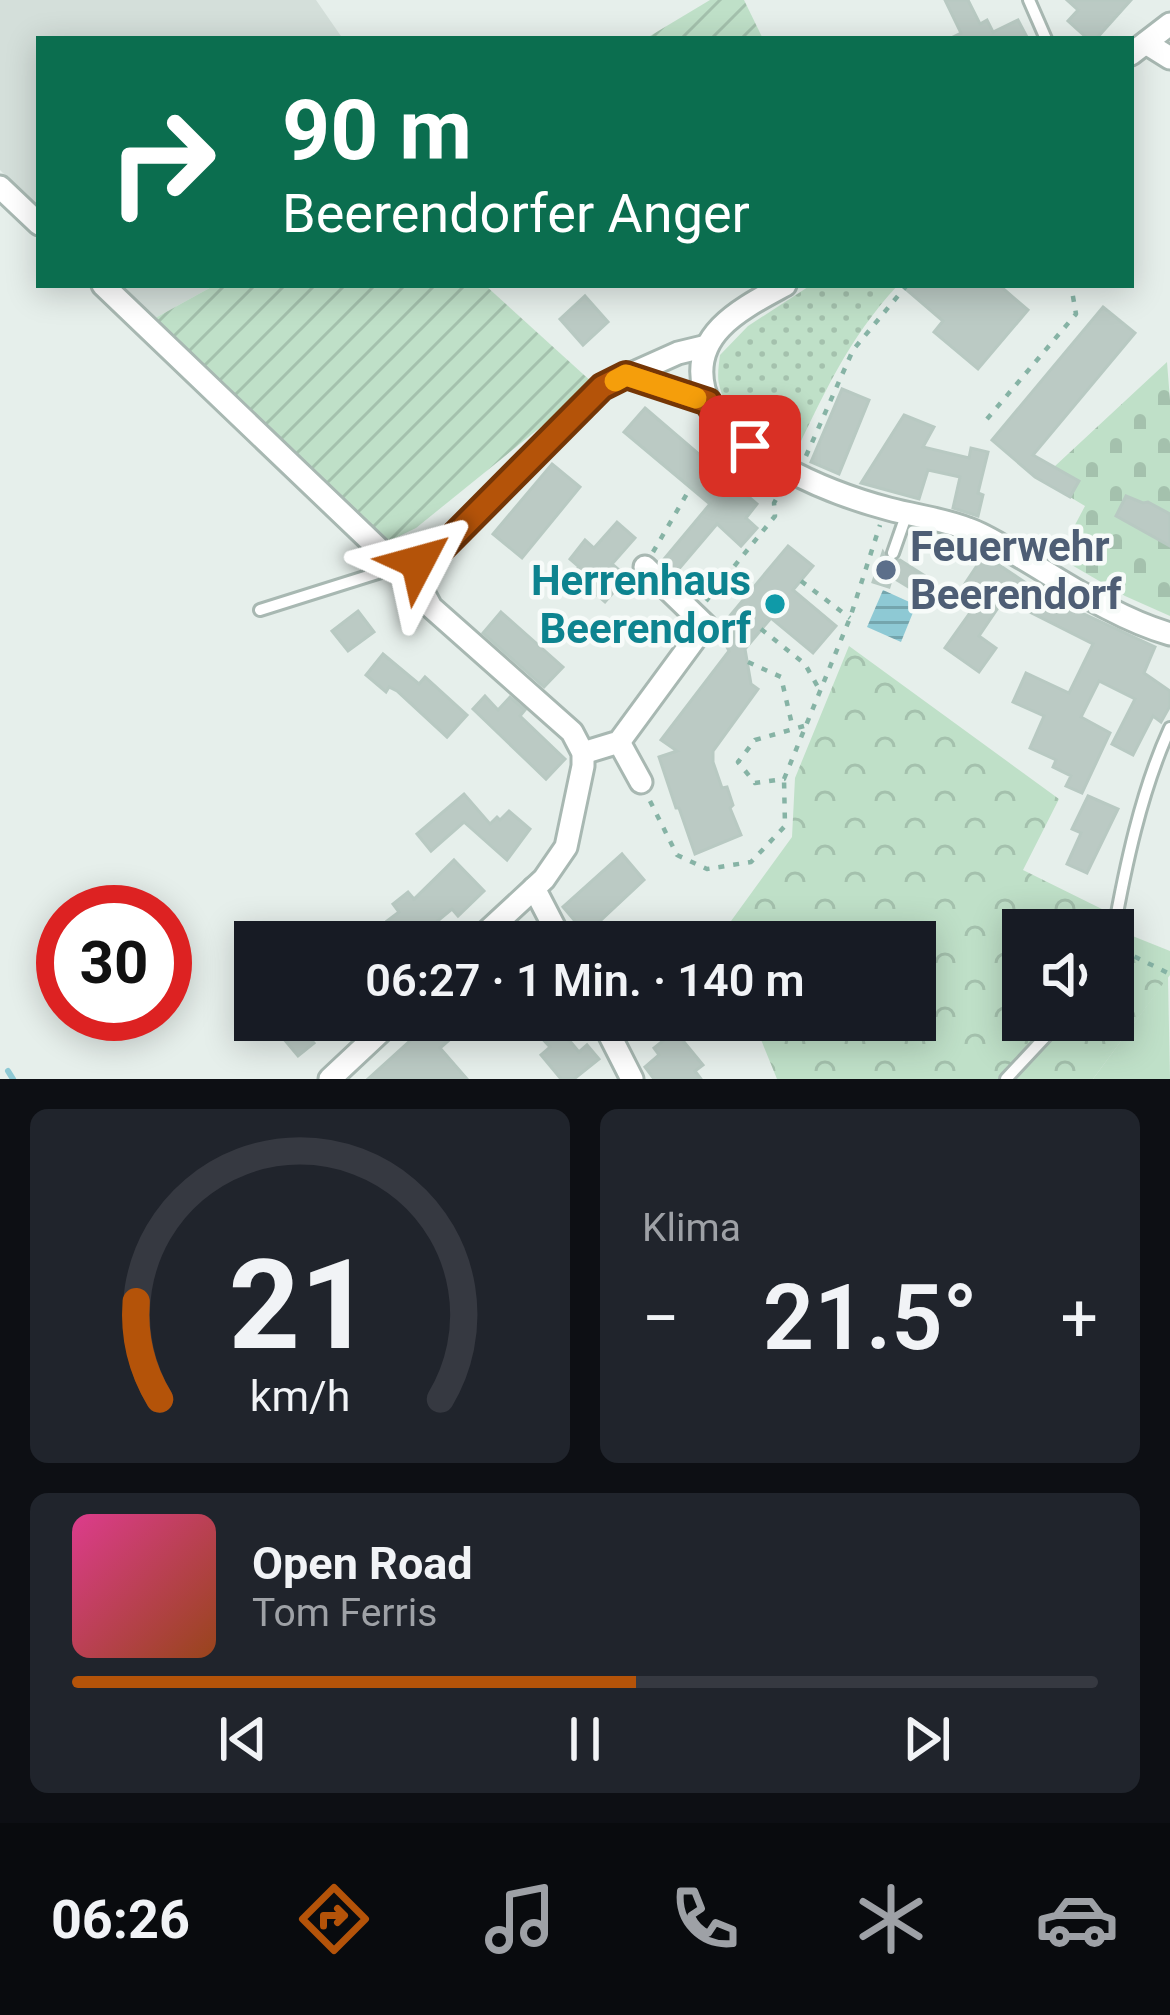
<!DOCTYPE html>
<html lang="de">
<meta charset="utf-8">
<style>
:root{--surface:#171b24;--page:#20242c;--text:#f1f3f6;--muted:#9ea1a6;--line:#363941;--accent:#b45309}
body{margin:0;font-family:Roboto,sans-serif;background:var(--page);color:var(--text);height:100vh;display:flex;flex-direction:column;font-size:45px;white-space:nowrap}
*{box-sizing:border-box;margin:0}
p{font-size:39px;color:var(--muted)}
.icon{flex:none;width:66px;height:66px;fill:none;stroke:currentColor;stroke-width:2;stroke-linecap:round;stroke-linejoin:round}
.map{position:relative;height:1079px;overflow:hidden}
.panel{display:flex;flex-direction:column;gap:30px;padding:30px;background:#0d0f14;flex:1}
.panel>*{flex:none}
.banner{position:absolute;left:36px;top:36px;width:1098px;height:252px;border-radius:0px;box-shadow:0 6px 30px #0003;background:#0b6e4f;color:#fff;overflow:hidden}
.fabs{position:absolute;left:1002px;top:909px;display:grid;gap:24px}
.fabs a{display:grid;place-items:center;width:132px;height:132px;border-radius:0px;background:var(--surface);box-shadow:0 6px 30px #0003;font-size:60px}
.speed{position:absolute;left:36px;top:885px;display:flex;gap:24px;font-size:60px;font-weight:700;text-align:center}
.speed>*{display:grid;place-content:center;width:156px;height:156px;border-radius:50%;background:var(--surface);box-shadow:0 6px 30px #0003;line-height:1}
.speed .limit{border:18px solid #d22;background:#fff;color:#111}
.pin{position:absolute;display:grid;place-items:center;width:102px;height:102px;color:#fff;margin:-51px;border-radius:24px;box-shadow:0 6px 18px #0006}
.me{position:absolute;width:132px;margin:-66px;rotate:51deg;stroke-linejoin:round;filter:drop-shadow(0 0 9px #0008)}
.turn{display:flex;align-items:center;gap:42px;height:252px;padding:0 48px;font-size:54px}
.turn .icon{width:156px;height:156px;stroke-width:2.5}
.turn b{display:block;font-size:84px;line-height:102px}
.big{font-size:90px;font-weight:600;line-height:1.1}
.panel .widget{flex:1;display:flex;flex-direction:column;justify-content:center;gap:18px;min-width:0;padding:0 42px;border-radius:18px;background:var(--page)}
.panel .dial{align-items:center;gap:0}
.dial svg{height:312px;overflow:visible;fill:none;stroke:var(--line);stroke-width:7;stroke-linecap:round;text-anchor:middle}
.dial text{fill:var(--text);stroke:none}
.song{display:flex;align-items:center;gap:36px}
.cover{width:144px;height:144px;border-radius:18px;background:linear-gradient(135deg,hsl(330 70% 55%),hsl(20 70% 35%))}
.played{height:12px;border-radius:6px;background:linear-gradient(90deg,var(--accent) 55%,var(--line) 55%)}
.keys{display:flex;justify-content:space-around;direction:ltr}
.heat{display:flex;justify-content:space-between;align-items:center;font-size:66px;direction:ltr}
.panel .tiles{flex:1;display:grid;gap:30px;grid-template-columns:1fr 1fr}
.widget:last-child{grid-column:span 2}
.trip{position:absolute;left:234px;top:921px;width:702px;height:120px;border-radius:0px;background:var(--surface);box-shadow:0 6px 30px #0003;font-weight:600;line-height:120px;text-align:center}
.tab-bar{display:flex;height:192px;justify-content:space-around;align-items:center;background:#090b0e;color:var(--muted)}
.tab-bar .icon{width:84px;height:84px}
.tab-bar .current{color:var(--accent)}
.tab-bar b{font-size:54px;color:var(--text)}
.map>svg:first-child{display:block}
.built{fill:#d4dfda}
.grass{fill:url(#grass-dots)}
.forest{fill:url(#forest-crowns);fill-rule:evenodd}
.cemetery{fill:url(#cemetery-stones)}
.garden{fill:url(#garden-furrows)}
.pitch{fill:#bfe0c8}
.water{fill:url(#water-rules)}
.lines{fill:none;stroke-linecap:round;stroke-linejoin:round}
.stream{stroke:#8ec9d4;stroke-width:6}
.building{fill:#bbcac4;stroke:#b8c9c2;stroke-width:3}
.service-casing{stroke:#a8b8b2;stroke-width:16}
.minor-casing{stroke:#a8b8b2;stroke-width:27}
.path{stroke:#86b3a5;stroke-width:4.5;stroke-dasharray:6 9;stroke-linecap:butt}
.service{stroke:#fff;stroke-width:10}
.minor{stroke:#fff;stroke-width:21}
.route-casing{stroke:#753606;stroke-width:30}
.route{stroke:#b45309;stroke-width:21}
.slow{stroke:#f59e0b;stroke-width:21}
.service-dot{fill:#5c6f8a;stroke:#f7fbf9;stroke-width:4.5}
.culture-dot{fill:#0f9aa8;stroke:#f7fbf9;stroke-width:4.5}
.labels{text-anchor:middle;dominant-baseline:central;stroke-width:9;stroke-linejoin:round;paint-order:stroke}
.service-label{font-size:42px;font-weight:bold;fill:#4e5e75;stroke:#f7fbf9;text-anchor:start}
.culture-label{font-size:42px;font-weight:bold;fill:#0d838f;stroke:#f7fbf9;text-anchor:end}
</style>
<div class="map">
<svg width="1170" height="1079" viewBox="0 0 1170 1079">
<defs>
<pattern id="grass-dots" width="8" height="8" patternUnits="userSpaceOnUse" patternTransform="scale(3)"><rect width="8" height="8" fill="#bfe0c8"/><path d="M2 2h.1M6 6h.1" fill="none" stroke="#a4c1ad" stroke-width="1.8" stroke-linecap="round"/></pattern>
<pattern id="forest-crowns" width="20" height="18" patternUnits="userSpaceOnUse" patternTransform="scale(3)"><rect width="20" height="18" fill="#bfe0c8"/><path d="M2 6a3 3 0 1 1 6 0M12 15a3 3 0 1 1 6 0" fill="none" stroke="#a4c1ad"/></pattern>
<pattern id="cemetery-stones" width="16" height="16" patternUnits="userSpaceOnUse" patternTransform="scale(3)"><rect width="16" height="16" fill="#bfe0c8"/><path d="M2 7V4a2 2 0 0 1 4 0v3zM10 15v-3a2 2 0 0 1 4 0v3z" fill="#a4c1ad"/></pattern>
<pattern id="garden-furrows" width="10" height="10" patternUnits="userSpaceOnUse" patternTransform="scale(3)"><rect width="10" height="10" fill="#bfe0c8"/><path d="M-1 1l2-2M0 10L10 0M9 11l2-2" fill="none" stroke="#a4c1ad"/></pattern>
<pattern id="water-rules" width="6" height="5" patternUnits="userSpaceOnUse" patternTransform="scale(3)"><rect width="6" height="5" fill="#8ec9d4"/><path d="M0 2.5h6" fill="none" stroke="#74a5ad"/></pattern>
</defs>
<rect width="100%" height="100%" fill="#e6efeb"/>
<!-- built -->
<g class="built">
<path d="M 0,0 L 316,0 L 343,39 L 39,39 L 39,210 L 0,170 Z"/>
<path d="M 112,285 L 215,285 L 148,322 Z"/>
</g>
<!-- grass -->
<path class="grass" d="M 811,285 L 898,285 C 847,340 824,394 792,460 C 765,441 726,420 719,384 C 717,376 719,363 720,355 L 748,326 Z"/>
<!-- forest -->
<path class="forest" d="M 849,646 L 1059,799 L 1023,870 L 1110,913 L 1120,931 L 1170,951 L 1170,975 L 1093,1079 L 777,1079 L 753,1020 L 915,1020 L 915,942 L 719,942 L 718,939 L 792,837 L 795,778 ZM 1023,930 L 1113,930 L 1113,1020 L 1023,1020 Z"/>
<!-- cemetery -->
<path class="cemetery" d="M 1167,362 L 1170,400 L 1170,616 L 1125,596 L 1058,557 L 1085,506 L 1070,497 L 1054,467 Z"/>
<!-- garden -->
<g class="garden">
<path d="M 710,0 L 744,0 L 763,39 L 645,39 Z"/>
<path d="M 215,285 L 485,285 L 594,384 L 416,528 L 385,543 L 148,322 Z"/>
</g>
<!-- pitch -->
<path class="pitch" d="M 1168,977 L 1170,1079 L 1093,1079 Z"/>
<!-- water -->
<path class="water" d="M 883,590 L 916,605 L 901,642 L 867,627 Z"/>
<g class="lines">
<!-- stream -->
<path class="stream" d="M 8,1071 L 13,1079"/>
</g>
<!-- building -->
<g class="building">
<path d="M 945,0 L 968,0 L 980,24 L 987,20 L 993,32 L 1018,20 L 1028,39 L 949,39 L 961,33 Z"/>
<path d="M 1067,0 L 1131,0 L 1096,39 L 1088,39 L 1068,21 L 1078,10 Z"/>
<path d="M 901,285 L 999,285 L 1028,310 L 978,369 L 934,332 L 943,321 Z"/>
<path d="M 585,296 L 608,322 L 583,345 L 560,319 Z"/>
<path d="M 1103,307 L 1135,333 L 1033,455 L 1079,481 L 1070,497 L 1035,477 L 992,440 Z"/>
<path d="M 842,389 L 869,400 L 839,474 L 811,462 Z"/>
<path d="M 645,408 L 757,504 L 746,518 L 757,528 L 741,546 L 717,524 L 677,571 L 664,559 L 710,504 L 624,432 Z"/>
<path d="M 904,415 L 934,427 L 923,447 L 969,458 L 971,448 L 988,452 L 978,493 L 983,495 L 978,516 L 953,508 L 960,477 L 928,470 L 919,499 L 861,483 Z"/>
<path d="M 552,464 L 580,487 L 522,558 L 493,534 Z"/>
<path d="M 1126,496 L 1143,503 L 1148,502 L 1170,514 L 1170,546 L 1116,516 Z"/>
<path d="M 617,522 L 635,538 L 612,564 L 627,577 L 605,602 L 573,574 L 579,567 L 570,559 L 585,540 L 594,548 Z"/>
<path d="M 788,546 L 813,566 L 793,590 L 836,626 L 813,653 L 771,618 L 745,649 L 751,684 L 758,689 L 713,751 L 713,762 L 722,788 L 727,787 L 733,805 L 730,808 L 741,835 L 695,854 L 679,808 L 676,808 L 659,757 L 677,751 L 661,740 L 729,651 L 726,645 L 735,635 L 723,624 Z"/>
<path d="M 883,552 L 889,562 L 900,560 L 925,576 L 915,591 L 892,577 L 889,587 L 873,582 Z"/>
<path d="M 984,555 L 1038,591 L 1041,587 L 1056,596 L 1054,600 L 1155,647 L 1144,673 L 1170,691 L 1170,706 L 1161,722 L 1153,716 L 1133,755 L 1112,744 L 1135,699 L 1099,681 L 1081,717 L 1110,733 L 1082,793 L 1066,786 L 1071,776 L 1053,767 L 1056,760 L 1030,748 L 1044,716 L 1013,702 L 1026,673 L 1069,693 L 1093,644 L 1004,599 L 979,636 L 996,648 L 979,672 L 945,648 L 979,600 L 962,588 Z"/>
<path d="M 358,611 L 374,632 L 348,651 L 332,631 Z"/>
<path d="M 501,612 L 563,667 L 544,687 L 483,633 Z"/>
<path d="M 383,654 L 419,684 L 425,677 L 467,715 L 447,737 L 397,691 L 389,687 L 386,692 L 366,675 Z"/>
<path d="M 485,696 L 498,710 L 510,697 L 525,710 L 520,716 L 565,759 L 546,779 L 473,709 Z"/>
<path d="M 464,794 L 490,824 L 497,817 L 500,820 L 509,811 L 530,829 L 507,860 L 464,822 L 431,851 L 417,834 Z"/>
<path d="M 1088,796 L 1118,809 L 1087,873 L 1067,864 L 1081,833 L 1072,829 Z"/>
<path d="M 622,854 L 644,880 L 586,934 L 563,907 Z"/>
<path d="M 454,860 L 484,891 L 458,916 L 452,909 L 412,942 L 404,942 L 387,921 L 399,912 L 393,904 L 408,892 L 414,899 Z"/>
<path d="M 268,1020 L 328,1020 L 308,1036 L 314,1043 L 298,1056 Z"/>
<path d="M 433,1020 L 472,1020 L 440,1048 L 467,1079 L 368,1079 Z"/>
<path d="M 553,1021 L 579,1052 L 587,1045 L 599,1059 L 574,1079 L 561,1079 L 541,1055 L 550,1047 L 538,1034 Z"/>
<path d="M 675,1031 L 703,1065 L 695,1071 L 701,1079 L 654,1079 L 645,1067 L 659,1055 L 654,1048 Z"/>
</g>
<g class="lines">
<defs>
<g id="service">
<path d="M 1029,0 L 1046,39"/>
<path d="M 893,553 L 907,513"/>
<path d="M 260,610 L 384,571 L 397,561"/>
<path d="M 1113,935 C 1125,868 1141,791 1170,728"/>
<path d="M 1006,1079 L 1061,1020"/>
</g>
<g id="minor">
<path d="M 1146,43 L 1170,58"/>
<path d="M 1131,54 L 1170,24"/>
<path d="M 0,187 L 39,224"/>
<path d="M 103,285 L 381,551 L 397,561 L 418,562"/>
<path d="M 785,285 C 743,308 690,333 704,389 C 721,451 832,494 889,509 C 915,516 943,519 968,529 C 988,536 1006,549 1024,559 C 1071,587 1118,619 1170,634"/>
<path d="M 626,375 L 708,402"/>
<path d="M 418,562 L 423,592 L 431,607 L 572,732 L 583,753 L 583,766 L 566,847 L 544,879 L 476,942"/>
<path d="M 418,562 L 439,551 L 602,387 L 678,353 L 707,346"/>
<path d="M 619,742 L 641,782"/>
<path d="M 583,753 L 619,742 L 705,625 L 645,567"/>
<path d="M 534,888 L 562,942"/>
<path d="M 602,1020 L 632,1079"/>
<path d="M 330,1079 L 393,1020"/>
</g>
</defs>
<!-- service casing -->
<use href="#service" class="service-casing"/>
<!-- minor casing -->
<use href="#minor" class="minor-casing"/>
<!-- path -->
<g class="path">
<path d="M 987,419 L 1076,314 L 1071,285"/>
<path d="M 806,456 L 853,350 L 907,285"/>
<path d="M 653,552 L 688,492"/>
<path d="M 801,581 L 850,618"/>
<path d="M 706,601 L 775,516 L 774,503 L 782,489"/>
<path d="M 761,629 L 805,664 L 819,689"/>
<path d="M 748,662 L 781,677 L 793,729"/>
<path d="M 804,726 L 755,740 L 738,762 L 755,783 L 784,779 L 850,618 L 880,525"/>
<path d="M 650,801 L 677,855 L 707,869 L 751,862 L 785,826 L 784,779"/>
<path d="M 1121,950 L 1170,974"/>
</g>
<!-- service -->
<use href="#service" class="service"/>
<!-- minor -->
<use href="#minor" class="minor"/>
</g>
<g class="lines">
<defs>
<path id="route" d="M 418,562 L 439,551 L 602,387 L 626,375 L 708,402 L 716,416 L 750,446"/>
</defs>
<!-- route casing -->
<use href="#route" class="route-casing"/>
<!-- route -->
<use href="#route" class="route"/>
<!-- slow -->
<path class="slow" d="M 615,381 L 626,375 L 696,398"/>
</g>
<!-- markers -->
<circle class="service-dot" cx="886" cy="570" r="12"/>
<circle class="culture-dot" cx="775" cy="604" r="12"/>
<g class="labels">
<!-- service labels -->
<g class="service-label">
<text x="910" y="546">Feuerwehr<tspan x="910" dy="48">Beerendorf</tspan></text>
</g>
<!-- culture labels -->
<g class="culture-label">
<text x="751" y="580">Herrenhaus<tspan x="751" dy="48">Beerendorf</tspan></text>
</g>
</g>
</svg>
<div class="fabs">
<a><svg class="icon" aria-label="sound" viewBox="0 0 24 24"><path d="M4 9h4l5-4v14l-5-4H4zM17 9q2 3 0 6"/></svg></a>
</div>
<div class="speed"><div class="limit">30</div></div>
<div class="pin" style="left:750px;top:446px;background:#d93025"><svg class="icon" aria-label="arrive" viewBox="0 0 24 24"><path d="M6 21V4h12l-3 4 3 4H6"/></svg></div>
<svg class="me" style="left:418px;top:562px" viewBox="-20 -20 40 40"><path d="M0-17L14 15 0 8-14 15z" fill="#b45309" stroke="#fff" stroke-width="4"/></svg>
<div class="trip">06:27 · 1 Min. · 140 m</div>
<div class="banner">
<div class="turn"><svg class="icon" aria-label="right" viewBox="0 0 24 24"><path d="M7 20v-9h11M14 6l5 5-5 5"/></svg><div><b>90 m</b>Beerendorfer Anger</div></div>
</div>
</div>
<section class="panel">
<div class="tiles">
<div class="widget dial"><svg viewBox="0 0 100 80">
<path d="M14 69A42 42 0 1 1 86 69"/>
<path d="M14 69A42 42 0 0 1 8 44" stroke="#b45309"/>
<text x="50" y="56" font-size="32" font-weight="700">21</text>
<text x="50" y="72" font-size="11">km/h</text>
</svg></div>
<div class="widget"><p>Klima</p>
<div class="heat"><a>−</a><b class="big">21.5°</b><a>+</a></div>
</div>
<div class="widget">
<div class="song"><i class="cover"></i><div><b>Open Road</b><p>Tom Ferris</p></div></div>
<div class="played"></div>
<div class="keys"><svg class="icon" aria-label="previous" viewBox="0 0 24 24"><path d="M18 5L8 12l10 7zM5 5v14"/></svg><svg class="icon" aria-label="pause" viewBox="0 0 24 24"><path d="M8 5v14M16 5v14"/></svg><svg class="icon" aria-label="next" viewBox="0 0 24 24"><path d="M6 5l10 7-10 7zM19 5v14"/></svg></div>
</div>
</div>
</section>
<nav class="tab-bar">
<b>06:26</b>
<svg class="icon current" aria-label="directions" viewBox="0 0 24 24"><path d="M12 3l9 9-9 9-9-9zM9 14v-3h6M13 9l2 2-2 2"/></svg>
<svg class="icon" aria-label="music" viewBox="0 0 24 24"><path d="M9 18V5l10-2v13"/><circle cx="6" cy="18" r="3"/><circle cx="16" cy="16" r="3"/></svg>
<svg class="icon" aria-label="phone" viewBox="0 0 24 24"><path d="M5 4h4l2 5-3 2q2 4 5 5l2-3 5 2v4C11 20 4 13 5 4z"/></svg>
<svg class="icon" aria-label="climate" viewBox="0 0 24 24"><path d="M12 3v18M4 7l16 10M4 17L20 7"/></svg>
<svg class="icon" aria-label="car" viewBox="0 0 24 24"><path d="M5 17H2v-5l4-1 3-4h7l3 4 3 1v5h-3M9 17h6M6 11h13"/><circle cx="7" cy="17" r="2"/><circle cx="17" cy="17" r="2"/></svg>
</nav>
